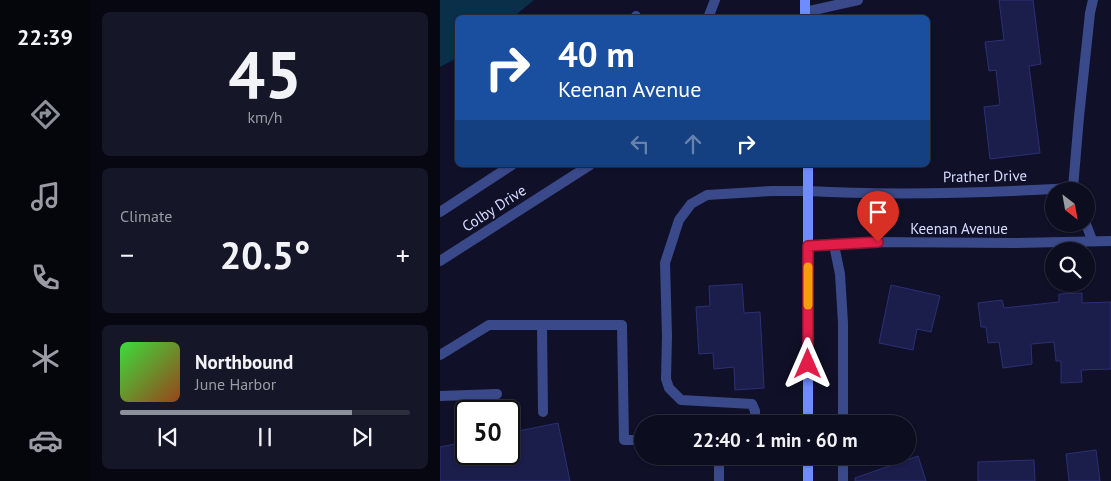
<!DOCTYPE html>
<meta charset="utf-8">
<style>
:root{--surface:#0c0d1f;--page:#151628;--text:#f1f3f6;--muted:#9a9ca4;--line:#2c2d3d;--accent:#8c9099}
body{margin:0;font-family:"PT Sans",sans-serif;background:var(--page);color:var(--text);height:100vh;display:flex;flex-direction:column;font-size:19px;white-space:nowrap}
*{box-sizing:border-box;margin:0}
p{font-size:16px;color:var(--muted)}
.icon{flex:none;width:28px;height:28px;fill:none;stroke:currentColor;stroke-width:2;stroke-linecap:round;stroke-linejoin:round}
.map{position:relative;flex:1;overflow:hidden}
.panel{display:flex;flex-direction:column;gap:12px;padding:12px;background:#070711;width:350px}
.panel>*{flex:none}
.guide{position:absolute;left:15px;top:15px;width:475px;height:152px;border-radius:8px;box-shadow:0 1px 4px #0004,0 0 0 1px var(--line);background:#1a4fa0;color:#fff;overflow:hidden}
.needle{width:32px;rotate:149deg}
.fabs{position:absolute;left:605px;top:182px;display:grid;gap:10px}
.fabs a{display:grid;place-items:center;width:50px;height:50px;border-radius:50%;background:var(--surface);box-shadow:0 1px 4px #0004,0 0 0 1px var(--line);font-size:25px}
.speed{position:absolute;left:15px;top:400px;display:flex;gap:10px;font-size:25px;font-weight:700;text-align:center}
.speed>*{display:grid;place-content:center;width:65px;height:65px;border-radius:50%;background:var(--surface);box-shadow:0 1px 4px #0004,0 0 0 1px var(--line);line-height:1}
.speed .limit{border:2px solid #111;border-radius:8px;background:#fff;color:#111}
.pin{position:absolute;display:grid;place-items:center;width:42px;height:42px;color:#fff;margin:-51px -21px;border-radius:50% 50% 50% 0;rotate:-45deg;box-shadow:0 0 5px #0007}
.pin .icon{rotate:45deg}
.me{position:absolute;width:55px;margin:-28px;rotate:0deg;stroke-linejoin:round;filter:drop-shadow(0 0 4px #0008)}
.turn{display:flex;align-items:center;gap:18px;height:105px;padding:0 20px;font-size:22px}
.turn .icon{width:65px;height:65px;stroke-width:2.5}
.turn b{display:block;font-size:35px;line-height:42px}
.lanes{display:flex;align-items:center;height:48px;padding:0 20px;background:#0003;justify-content:center;gap:25px;direction:ltr}
.lanes .off{opacity:.35}
.big{font-size:38px;font-weight:600;line-height:1.1}
.panel .tile{flex:1;display:flex;flex-direction:column;justify-content:center;gap:8px;min-width:0;padding:0 18px;border-radius:8px;background:var(--page)}
.panel .dial{align-items:center;gap:0}
.dial b{font-size:65px;line-height:1}
.song{display:flex;align-items:center;gap:15px}
.cover{width:60px;height:60px;border-radius:8px;background:linear-gradient(135deg,hsl(120 70% 55%),hsl(20 70% 35%))}
.played{height:5px;border-radius:2px;background:linear-gradient(90deg,var(--accent) 80%,var(--line) 80%)}
.keys{display:flex;justify-content:space-around;direction:ltr}
.heat{display:flex;justify-content:space-between;align-items:center;font-size:28px;direction:ltr}
.trip{position:absolute;left:194px;top:415px;width:282px;height:50px;border-radius:25px;background:var(--surface);box-shadow:0 1px 4px #0004,0 0 0 1px var(--line);font-weight:600;line-height:50px;text-align:center}
main{display:flex;flex:1;min-height:0}
.dock{display:flex;flex-direction:column;width:90px;justify-content:space-around;align-items:center;background:#05050c;color:var(--muted)}
.dock .icon{width:35px;height:35px}
.dock .active{color:var(--accent)}
.dock b{font-size:22px;color:var(--text)}
.map>svg:first-child{display:block}
.water{fill:#0a2f48}
.building{fill:#1b1d4a;stroke:#2d2f77}
.lines{fill:none;stroke-linecap:round;stroke-linejoin:round}
.lane{stroke:#3a4989;stroke-width:10}
.street{stroke:#3a4989;stroke-width:10}
.secondary{stroke:#6f8cff;stroke-width:10}
.route-casing{stroke:#92132f;stroke-width:12}
.route{stroke:#e11d48;stroke-width:9}
.slow{stroke:#f59e0b;stroke-width:9}
.labels{text-anchor:middle;dominant-baseline:central;stroke-width:4;stroke-linejoin:round;paint-order:stroke}
.street-label{font-size:15px;fill:#d8dcff;stroke:#101129}
</style>
<main>
<nav class="dock">
<b>22:39</b>
<svg class="icon active" aria-label="directions" viewBox="0 0 24 24"><path d="M12 3l9 9-9 9-9-9zM9 14v-3h6M13 9l2 2-2 2"/></svg>
<svg class="icon" aria-label="music" viewBox="0 0 24 24"><path d="M9 18V5l10-2v13"/><circle cx="6" cy="18" r="3"/><circle cx="16" cy="16" r="3"/></svg>
<svg class="icon" aria-label="phone" viewBox="0 0 24 24"><path d="M5 4h4l2 5-3 2q2 4 5 5l2-3 5 2v4C11 20 4 13 5 4z"/></svg>
<svg class="icon" aria-label="climate" viewBox="0 0 24 24"><path d="M12 3v18M4 7l16 10M4 17L20 7"/></svg>
<svg class="icon" aria-label="car" viewBox="0 0 24 24"><path d="M5 17H2v-5l4-1 3-4h7l3 4 3 1v5h-3M9 17h6M6 11h13"/><circle cx="7" cy="17" r="2"/><circle cx="17" cy="17" r="2"/></svg>
</nav>
<section class="panel">
<div class="tile dial"><b>45</b><p>km/h</p></div>
<div class="tile"><p>Climate</p>
<div class="heat"><a>−</a><b class="big">20.5°</b><a>+</a></div>
</div>
<div class="tile">
<div class="song"><i class="cover"></i><div><b>Northbound</b><p>June Harbor</p></div></div>
<div class="played"></div>
<div class="keys"><svg class="icon" aria-label="previous" viewBox="0 0 24 24"><path d="M18 5L8 12l10 7zM5 5v14"/></svg><svg class="icon" aria-label="pause" viewBox="0 0 24 24"><path d="M8 5v14M16 5v14"/></svg><svg class="icon" aria-label="next" viewBox="0 0 24 24"><path d="M6 5l10 7-10 7zM19 5v14"/></svg></div>
</div>
</section>
<div class="map">
<svg width="671" height="481" viewBox="0 0 671 481">
<rect width="100%" height="100%" fill="#101129"/>
<!-- water -->
<path class="water" d="M 0,0 L 94,0 L 73,17 L 18,18 L 17,58 L 0,67 Z"/>
<!-- building -->
<g class="building">
<path d="M 559,0 L 593,0 L 601,64 L 589,66 L 600,153 L 550,159 L 544,107 L 560,105 L 556,70 L 549,71 L 545,42 L 564,40 Z"/>
<path d="M 302,284 L 304,313 L 320,312 L 324,388 L 295,390 L 294,367 L 274,369 L 273,353 L 259,354 L 256,307 L 270,306 L 269,286 Z"/>
<path d="M 451,285 L 500,296 L 491,332 L 477,329 L 473,350 L 439,343 Z"/>
<path d="M 642,293 L 642,303 L 671,302 L 671,369 L 641,370 L 642,382 L 621,383 L 621,361 L 616,361 L 614,342 L 591,344 L 592,364 L 563,368 L 559,342 L 548,343 L 546,327 L 541,327 L 538,303 L 562,300 L 564,308 L 619,302 L 619,294 Z"/>
<path d="M 118,423 L 130,481 L 0,481 L 0,447 L 26,442 L 26,454 L 69,454 L 69,433 Z"/>
<path d="M 656,450 L 660,481 L 629,481 L 626,454 Z"/>
<path d="M 478,456 L 486,481 L 415,481 L 415,478 Z"/>
<path d="M 594,460 L 595,481 L 538,481 L 538,462 Z"/>
</g>
<g class="lines">
<!-- lane -->
<g class="lane">
<path d="M 365,12 L 418,0"/>
<path d="M 195,18 L 196,16"/>
<path d="M 0,212 L 72,165"/>
<path d="M 394,245 L 400,274 L 403,323 L 403,424"/>
<path d="M 102,326 L 103,412"/>
<path d="M 0,355 L 49,325 L 182,325 L 184,440 L 202,440"/>
<path d="M 0,396 L 57,394"/>
<path d="M 315,424 L 315,411 L 312,404 L 241,400 L 229,388 L 226,379 L 227,336 L 225,263 L 239,220 L 251,204 L 267,195 L 332,191 L 368,191"/>
<path d="M 403,456 L 403,481"/>
<path d="M 279,481 L 279,456"/>
</g>
<!-- street -->
<g class="street">
<path d="M 268,18 L 275,0"/>
<path d="M 368,191 C 456,196 545,193 633,188"/>
<path d="M 635,191 L 633,188 L 639,117 L 650,13 L 653,0"/>
<path d="M 646,224 L 652,240"/>
<path d="M 368,246 L 438,242 L 575,243 L 671,241"/>
<path d="M 0,261 L 150,165"/>
</g>
<!-- secondary -->
<g class="secondary">
<path d="M 365,0 L 365,18"/>
<path d="M 368,424 L 368,165"/>
<path d="M 368,456 L 368,481"/>
</g>
</g>
<g class="lines">
<defs>
<path id="route" d="M 368,364 L 368,246 L 438,242"/>
</defs>
<!-- route casing -->
<use href="#route" class="route-casing"/>
<!-- route -->
<use href="#route" class="route"/>
<!-- slow -->
<path class="slow" d="M 368,267 L 368,305"/>
</g>
<g class="labels">
<!-- street labels -->
<g class="street-label">
<text transform="translate(545 176) rotate(-1)">Prather Drive</text>
<text transform="translate(54 208) rotate(-33)">Colby Drive</text>
<text x="519" y="228">Keenan Avenue</text>
</g>
</g>
</svg>
<div class="fabs">
<a><svg class="needle" viewBox="-14 -14 28 28"><path d="M0-13l5 13h-10z" fill="#e53935"/><path d="M0 13l5-13h-10z" fill="#9a9ca4"/></svg></a>
<a><svg class="icon" aria-label="search" viewBox="0 0 24 24"><circle cx="10" cy="10" r="6"/><path d="M15 15l6 6"/></svg></a>
</div>
<div class="speed"><div class="limit">50</div></div>
<div class="pin" style="left:438px;top:242px;background:#d93025"><svg class="icon" aria-label="arrive" viewBox="0 0 24 24"><path d="M6 21V4h12l-3 4 3 4H6"/></svg></div>
<svg class="me" style="left:368px;top:364px" viewBox="-20 -20 40 40"><path d="M0-17L14 15 0 8-14 15z" fill="#e11d48" stroke="#fff" stroke-width="4"/></svg>
<div class="trip">22:40 · 1 min · 60 m</div>
<div class="guide">
<div class="turn"><svg class="icon" aria-label="right" viewBox="0 0 24 24"><path d="M7 20v-9h11M14 6l5 5-5 5"/></svg><div><b>40 m</b>Keenan Avenue</div></div>
<div class="lanes"><svg class="icon off" aria-label="left" viewBox="0 0 24 24"><path d="M17 20v-9H6M10 6l-5 5 5 5"/></svg><svg class="icon off" aria-label="ahead" viewBox="0 0 24 24"><path d="M12 20V5M6 11l6-6 6 6"/></svg><svg class="icon" aria-label="right" viewBox="0 0 24 24"><path d="M7 20v-9h11M14 6l5 5-5 5"/></svg></div>
</div>
</div>
</main>
